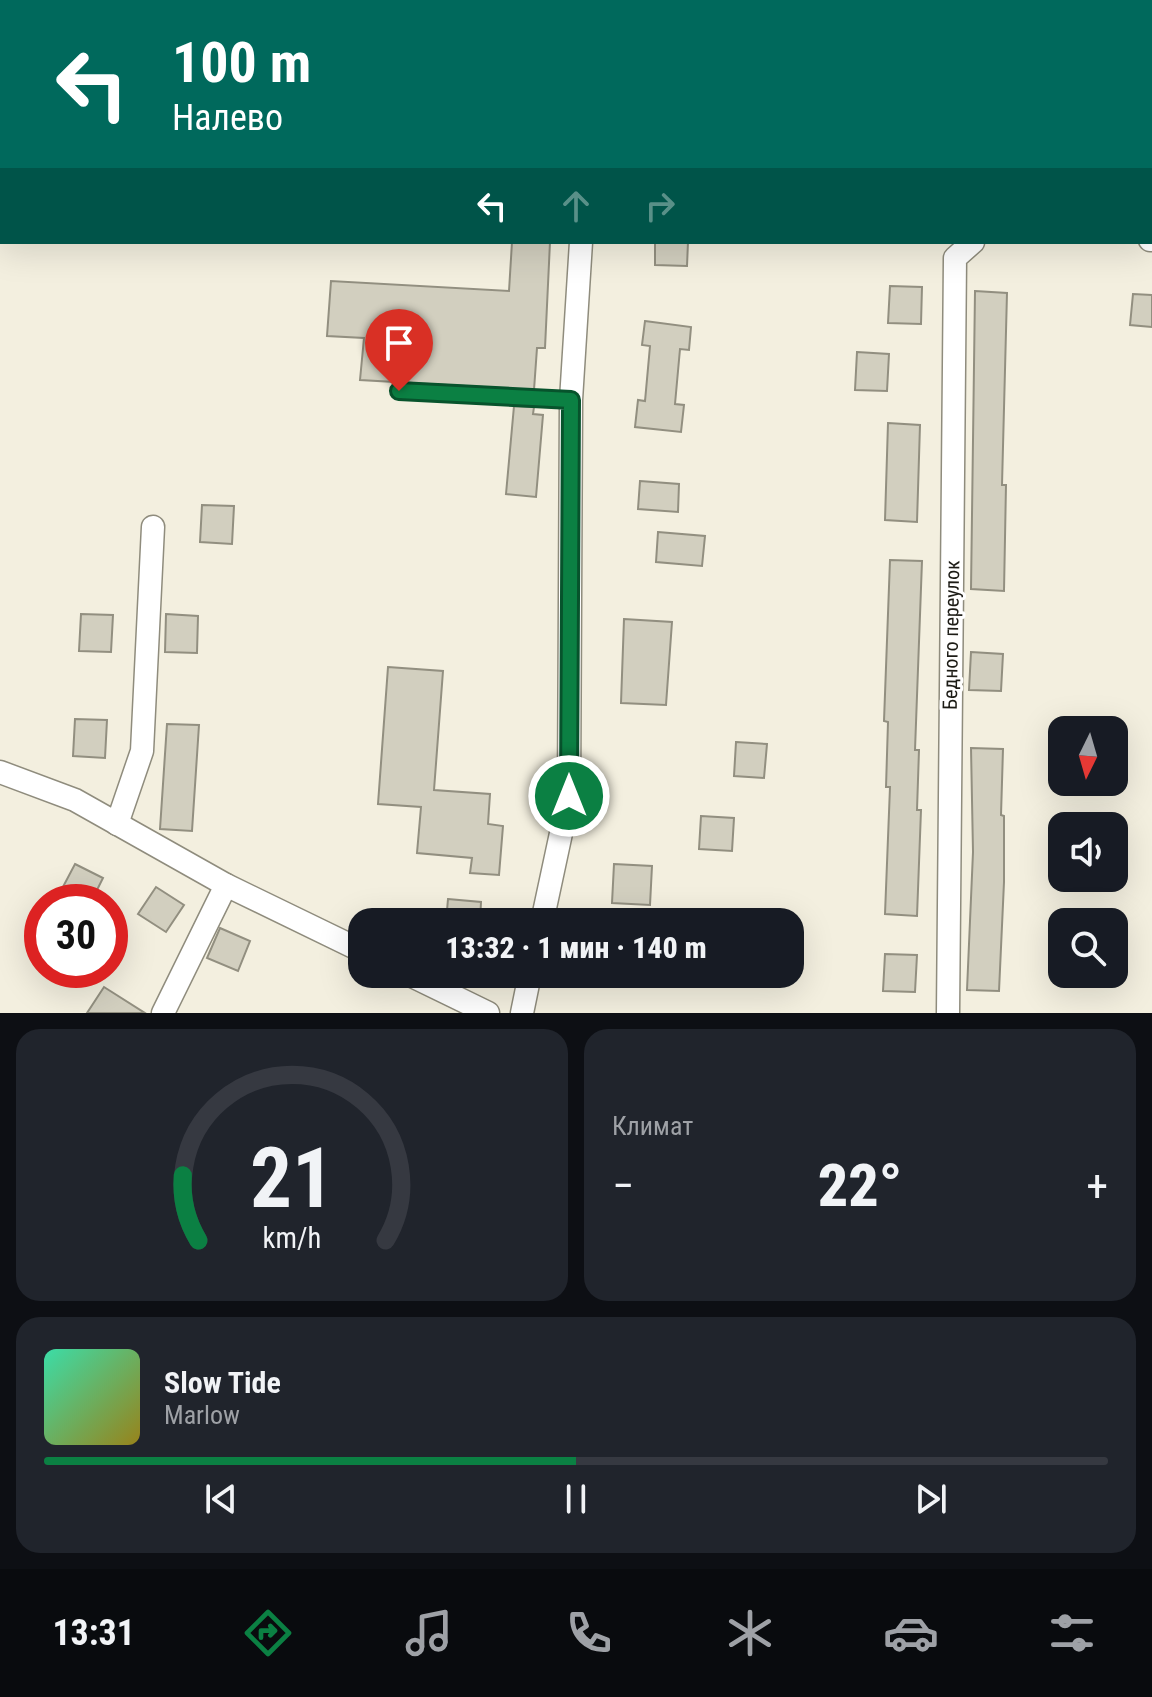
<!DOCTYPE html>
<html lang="ru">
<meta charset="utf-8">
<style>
:root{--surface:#171b24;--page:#20242c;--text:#f1f3f6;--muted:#9ea1a6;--line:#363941;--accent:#0b8043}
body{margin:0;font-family:"Roboto Condensed",sans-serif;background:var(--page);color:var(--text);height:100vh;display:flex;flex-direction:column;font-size:30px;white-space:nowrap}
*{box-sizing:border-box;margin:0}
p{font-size:26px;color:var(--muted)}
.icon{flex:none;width:44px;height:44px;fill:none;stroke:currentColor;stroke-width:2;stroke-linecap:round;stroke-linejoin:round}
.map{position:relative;height:1013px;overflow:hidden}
.side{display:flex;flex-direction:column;gap:16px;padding:16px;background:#0d0f14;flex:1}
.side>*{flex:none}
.top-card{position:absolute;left:0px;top:0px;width:1152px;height:244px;box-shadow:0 8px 32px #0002;background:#00695c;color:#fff;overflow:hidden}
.needle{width:52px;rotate:185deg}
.fabs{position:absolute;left:1048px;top:716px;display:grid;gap:16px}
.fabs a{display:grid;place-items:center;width:80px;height:80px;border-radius:16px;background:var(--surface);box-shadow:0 8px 32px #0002;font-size:40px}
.speed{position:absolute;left:24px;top:884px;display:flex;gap:16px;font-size:40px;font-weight:700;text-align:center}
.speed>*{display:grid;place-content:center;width:104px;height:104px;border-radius:50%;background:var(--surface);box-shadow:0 8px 32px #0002;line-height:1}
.speed .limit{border:12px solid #d22;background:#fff;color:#111}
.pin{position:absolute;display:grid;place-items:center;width:68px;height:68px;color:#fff;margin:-82px -34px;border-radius:50% 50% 50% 0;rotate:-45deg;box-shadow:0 0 8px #0007}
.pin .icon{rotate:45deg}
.me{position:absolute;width:88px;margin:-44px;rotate:0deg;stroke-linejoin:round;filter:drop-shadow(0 0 6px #0008)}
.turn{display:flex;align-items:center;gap:28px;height:168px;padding:0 40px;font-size:36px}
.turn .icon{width:104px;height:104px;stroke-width:2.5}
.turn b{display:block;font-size:56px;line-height:68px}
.lanes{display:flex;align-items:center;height:76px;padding:0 40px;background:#0003;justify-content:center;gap:40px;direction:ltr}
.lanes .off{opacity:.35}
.big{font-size:60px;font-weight:800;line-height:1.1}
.side .tile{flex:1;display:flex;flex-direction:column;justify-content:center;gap:12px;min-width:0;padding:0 28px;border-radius:24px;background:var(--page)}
.side .dial{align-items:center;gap:0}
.dial svg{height:208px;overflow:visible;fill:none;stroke:var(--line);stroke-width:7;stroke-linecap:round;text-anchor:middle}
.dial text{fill:var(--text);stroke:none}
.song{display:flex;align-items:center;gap:24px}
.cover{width:96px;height:96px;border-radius:12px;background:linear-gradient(135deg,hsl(160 70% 55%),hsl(50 70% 35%))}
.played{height:8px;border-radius:4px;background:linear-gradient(90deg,var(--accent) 50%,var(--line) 50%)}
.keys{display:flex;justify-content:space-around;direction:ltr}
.heat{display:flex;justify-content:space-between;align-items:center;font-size:44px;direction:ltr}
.side .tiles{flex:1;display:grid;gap:16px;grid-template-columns:1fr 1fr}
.tile:last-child{grid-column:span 2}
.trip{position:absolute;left:348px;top:908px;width:456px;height:80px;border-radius:24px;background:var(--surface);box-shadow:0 8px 32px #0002;font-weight:800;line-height:80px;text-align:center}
.tabs{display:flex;height:128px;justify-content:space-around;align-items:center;background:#090b0e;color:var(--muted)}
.tabs .icon{width:56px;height:56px}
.tabs .current{color:var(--accent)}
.tabs b{font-size:36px;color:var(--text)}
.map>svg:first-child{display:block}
.building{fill:#d2cfbf;stroke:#928f80;stroke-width:2}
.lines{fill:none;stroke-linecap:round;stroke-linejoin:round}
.lane-casing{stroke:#8f8c7d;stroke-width:14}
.street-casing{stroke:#8f8c7d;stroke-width:25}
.lane{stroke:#fff;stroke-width:11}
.street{stroke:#fff;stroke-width:22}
.route-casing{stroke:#07532c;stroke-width:20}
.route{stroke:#0b8043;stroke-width:14}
.labels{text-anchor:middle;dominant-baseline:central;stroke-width:6;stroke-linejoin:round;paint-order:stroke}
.street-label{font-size:20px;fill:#1c1b15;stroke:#fff}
</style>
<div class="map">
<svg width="1152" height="1013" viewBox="0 0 1152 1013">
<rect width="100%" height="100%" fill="#f3efdf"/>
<!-- building -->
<g class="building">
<path d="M 512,242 L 550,242 L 545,348 L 537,348 L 534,390 L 360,380 L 364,338 L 327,336 L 331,281 L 509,291 Z"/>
<path d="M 655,242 L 688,242 L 687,266 L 655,265 Z"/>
<path d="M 890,286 L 922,287 L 921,324 L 888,323 Z"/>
<path d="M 975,291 L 1007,293 L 1002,485 L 1006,485 L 1004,591 L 971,589 Z"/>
<path d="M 1133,294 L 1152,295 L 1152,327 L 1130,325 Z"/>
<path d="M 645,321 L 691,327 L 689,350 L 680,349 L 675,404 L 684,405 L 681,432 L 635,427 L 638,400 L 645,401 L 650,346 L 642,345 Z"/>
<path d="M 857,352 L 889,354 L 887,391 L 855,390 Z"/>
<path d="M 514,406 L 534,407 L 533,414 L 543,415 L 536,497 L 506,494 Z"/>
<path d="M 888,423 L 920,425 L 917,522 L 885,520 Z"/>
<path d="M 640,481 L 679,484 L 678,512 L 638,509 Z"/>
<path d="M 202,505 L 234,506 L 232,544 L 200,542 Z"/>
<path d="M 658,532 L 705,536 L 702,566 L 656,562 Z"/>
<path d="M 890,560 L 922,561 L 915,750 L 919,750 L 917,810 L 921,810 L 917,916 L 885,914 L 890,787 L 886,787 L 888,722 L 884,721 Z"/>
<path d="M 81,614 L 113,615 L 111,652 L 79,651 Z"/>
<path d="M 166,614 L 198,616 L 197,653 L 165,652 Z"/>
<path d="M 624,619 L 672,622 L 666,705 L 621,703 Z"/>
<path d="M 971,652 L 1003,654 L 1001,691 L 969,690 Z"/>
<path d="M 388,667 L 443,671 L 434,790 L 490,794 L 488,824 L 503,826 L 499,875 L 470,873 L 472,858 L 417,853 L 421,807 L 378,804 Z"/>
<path d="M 75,719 L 107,720 L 105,758 L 73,756 Z"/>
<path d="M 167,724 L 199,725 L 192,831 L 160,829 Z"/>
<path d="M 736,742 L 767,744 L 764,778 L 734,776 Z"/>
<path d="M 971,748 L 1003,749 L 1001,815 L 1004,816 L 1004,882 L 999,991 L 967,990 L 973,852 Z"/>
<path d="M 701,816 L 734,818 L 732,851 L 699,849 Z"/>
<path d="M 75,864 L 103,878 L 91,902 L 55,902 Z"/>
<path d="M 614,864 L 652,866 L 650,905 L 612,903 Z"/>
<path d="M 156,887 L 184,905 L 166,932 L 138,914 Z"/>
<path d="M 448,899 L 481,902 L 480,922 L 446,922 Z"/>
<path d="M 220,928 L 250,941 L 238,971 L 207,958 Z"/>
<path d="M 885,954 L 917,955 L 915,992 L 883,991 Z"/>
<path d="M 104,987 L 145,1013 L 87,1013 Z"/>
</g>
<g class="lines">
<defs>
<path id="lane" d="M 399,391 L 571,400"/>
<g id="street">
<path d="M 202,0 L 202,2"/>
<path d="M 599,2 L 599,0"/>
<path d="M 0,152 L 2,152"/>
<path d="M 1150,240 L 1152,240"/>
<path d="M 0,772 L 75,800 L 226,885 L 362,951"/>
<path d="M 117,824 L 142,751 L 153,527"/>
<path d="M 542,922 L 569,796 L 571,400 L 581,242"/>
<path d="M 408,974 L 488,1013"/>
<path d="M 163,1013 L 226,885"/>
<path d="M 522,1013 L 530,974"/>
<path d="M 948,1013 L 955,258 L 973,242"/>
</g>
</defs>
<!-- lane casing -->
<use href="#lane" class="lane-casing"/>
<!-- street casing -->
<use href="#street" class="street-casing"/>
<!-- lane -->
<use href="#lane" class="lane"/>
<!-- street -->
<use href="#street" class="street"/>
</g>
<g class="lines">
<defs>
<path id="route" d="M 399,391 L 571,400 L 569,796"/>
</defs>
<!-- route casing -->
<use href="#route" class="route-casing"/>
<!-- route -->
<use href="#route" class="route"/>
</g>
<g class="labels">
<!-- street labels -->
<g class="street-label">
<text transform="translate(951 635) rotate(-89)">Бедного переулок</text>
</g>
</g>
</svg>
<div class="fabs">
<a><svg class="needle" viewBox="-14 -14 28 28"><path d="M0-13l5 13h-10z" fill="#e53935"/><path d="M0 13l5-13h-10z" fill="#9ea1a6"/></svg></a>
<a><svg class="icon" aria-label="sound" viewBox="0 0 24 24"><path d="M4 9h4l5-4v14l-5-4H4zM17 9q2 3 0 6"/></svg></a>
<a><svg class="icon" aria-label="search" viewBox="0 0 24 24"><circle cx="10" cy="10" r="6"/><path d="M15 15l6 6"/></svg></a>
</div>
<div class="speed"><div class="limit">30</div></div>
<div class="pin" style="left:399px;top:391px;background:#d93025"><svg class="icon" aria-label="arrive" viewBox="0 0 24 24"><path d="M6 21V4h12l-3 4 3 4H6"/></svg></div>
<svg class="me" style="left:569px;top:796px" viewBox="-20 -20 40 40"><circle r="17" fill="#0b8043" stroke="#fff" stroke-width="3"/><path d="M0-11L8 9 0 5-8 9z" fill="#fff"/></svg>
<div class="trip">13:32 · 1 мин · 140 m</div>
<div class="top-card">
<div class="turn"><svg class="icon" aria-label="left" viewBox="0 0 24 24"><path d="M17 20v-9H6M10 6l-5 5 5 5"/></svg><div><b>100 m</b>Налево</div></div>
<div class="lanes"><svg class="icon" aria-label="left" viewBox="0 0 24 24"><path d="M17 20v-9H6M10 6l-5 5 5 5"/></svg><svg class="icon off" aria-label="ahead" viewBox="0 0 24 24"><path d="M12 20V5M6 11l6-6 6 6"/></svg><svg class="icon off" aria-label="right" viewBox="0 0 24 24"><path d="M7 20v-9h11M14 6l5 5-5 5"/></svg></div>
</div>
</div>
<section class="side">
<div class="tiles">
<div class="tile dial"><svg viewBox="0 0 100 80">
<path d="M14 69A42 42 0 1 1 86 69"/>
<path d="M14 69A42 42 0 0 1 8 44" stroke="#0b8043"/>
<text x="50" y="56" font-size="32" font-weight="700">21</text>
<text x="50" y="72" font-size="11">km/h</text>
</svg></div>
<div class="tile"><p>Климат</p>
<div class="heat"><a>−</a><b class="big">22°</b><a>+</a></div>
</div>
<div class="tile">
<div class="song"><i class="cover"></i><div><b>Slow Tide</b><p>Marlow</p></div></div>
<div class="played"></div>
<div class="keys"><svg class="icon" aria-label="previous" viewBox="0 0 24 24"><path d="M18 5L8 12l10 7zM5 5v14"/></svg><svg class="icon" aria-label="pause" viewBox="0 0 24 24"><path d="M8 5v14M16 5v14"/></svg><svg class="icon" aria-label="next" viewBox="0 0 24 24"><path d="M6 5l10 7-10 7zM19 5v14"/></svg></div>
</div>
</div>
</section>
<nav class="tabs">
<b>13:31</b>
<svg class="icon current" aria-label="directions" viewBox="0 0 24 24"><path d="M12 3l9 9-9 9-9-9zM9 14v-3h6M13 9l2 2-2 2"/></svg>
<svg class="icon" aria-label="music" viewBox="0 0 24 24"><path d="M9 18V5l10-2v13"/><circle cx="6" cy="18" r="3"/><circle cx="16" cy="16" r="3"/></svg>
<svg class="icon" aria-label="phone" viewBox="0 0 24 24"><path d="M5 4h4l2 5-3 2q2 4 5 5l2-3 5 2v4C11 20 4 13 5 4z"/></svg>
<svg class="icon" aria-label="climate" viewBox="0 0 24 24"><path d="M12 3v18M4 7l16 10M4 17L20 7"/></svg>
<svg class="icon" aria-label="car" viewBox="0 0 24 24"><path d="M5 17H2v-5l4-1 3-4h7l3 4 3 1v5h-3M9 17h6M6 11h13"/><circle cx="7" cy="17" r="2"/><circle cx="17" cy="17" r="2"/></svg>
<svg class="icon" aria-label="filters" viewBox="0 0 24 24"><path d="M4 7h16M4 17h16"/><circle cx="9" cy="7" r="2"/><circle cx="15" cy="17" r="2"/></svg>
</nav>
